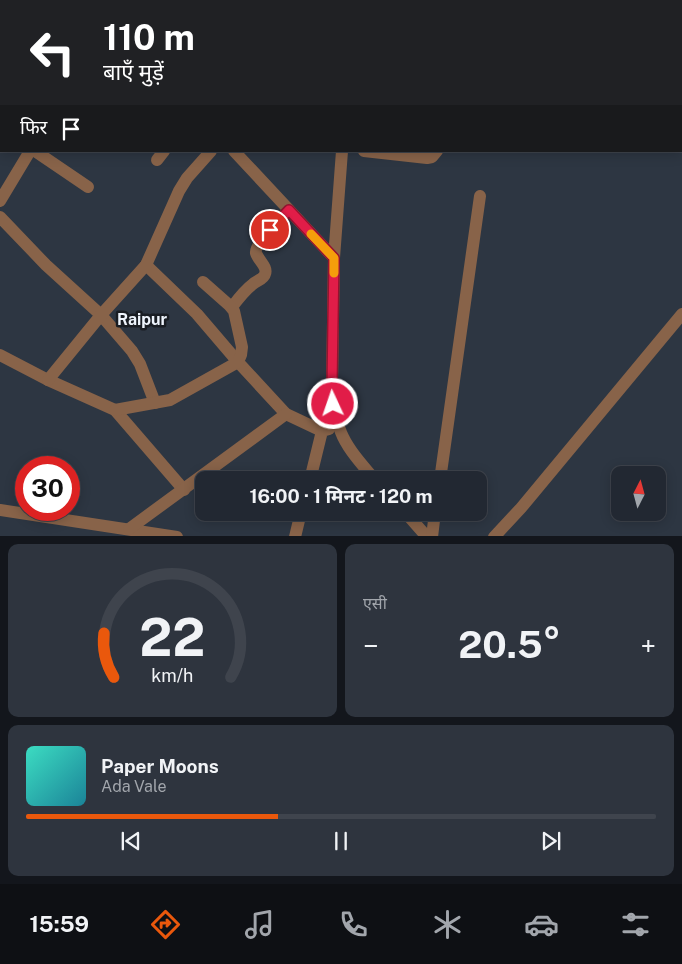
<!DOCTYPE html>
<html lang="hi">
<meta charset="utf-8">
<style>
:root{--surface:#222832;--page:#2e343e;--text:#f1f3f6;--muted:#a2a6ac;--line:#3f444d;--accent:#ea580c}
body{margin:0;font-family:"Public Sans","Noto Sans Devanagari",sans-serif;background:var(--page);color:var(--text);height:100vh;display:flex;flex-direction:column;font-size:19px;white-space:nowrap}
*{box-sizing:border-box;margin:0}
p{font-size:16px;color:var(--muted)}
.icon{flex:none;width:28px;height:28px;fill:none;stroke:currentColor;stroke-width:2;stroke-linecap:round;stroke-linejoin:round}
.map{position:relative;height:536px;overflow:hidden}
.details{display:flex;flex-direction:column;gap:8px;padding:8px;background:#13161c;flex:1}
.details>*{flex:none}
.hud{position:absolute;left:0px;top:0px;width:682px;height:152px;box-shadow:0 2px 12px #0003,0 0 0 1px var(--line);background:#202124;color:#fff;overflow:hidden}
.needle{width:32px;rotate:6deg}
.buttons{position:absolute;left:611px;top:466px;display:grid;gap:10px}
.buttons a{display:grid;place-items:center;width:55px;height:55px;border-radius:10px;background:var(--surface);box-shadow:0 2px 12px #0003,0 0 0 1px var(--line);font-size:25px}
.speed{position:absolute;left:15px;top:456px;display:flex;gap:10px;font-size:25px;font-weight:700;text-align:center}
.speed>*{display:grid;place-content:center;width:65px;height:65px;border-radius:50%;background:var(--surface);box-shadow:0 2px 12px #0003,0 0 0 1px var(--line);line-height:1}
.speed .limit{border:8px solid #d22;background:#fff;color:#111}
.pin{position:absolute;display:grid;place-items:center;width:42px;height:42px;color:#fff;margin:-21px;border:2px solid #fff;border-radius:50%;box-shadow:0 1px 5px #0007}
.me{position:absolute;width:55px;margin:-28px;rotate:357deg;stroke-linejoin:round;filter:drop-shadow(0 0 4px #0008)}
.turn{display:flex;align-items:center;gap:18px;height:105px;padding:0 20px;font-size:22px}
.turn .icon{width:65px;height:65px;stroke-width:2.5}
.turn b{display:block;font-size:35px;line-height:42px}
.then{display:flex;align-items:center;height:48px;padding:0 20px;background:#0003;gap:10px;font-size:19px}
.big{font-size:38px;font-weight:700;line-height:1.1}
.details .widget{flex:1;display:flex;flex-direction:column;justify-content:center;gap:8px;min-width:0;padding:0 18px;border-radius:10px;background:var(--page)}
.details .dial{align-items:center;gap:0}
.dial svg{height:130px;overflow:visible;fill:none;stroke:var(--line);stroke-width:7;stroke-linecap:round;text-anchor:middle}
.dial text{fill:var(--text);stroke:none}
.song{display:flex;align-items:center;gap:15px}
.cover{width:60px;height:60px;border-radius:8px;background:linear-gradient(135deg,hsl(170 70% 55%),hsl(190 70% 35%))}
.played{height:5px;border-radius:2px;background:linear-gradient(90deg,var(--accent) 40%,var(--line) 40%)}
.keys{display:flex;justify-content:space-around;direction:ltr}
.heat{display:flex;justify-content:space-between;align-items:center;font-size:28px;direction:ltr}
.details .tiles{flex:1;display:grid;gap:8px;grid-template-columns:1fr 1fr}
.widget:last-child{grid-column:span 2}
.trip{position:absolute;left:195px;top:471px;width:292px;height:50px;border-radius:10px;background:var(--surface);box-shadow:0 2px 12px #0003,0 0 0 1px var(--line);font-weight:700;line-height:50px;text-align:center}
.menu{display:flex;height:80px;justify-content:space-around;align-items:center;background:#0e1014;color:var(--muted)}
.menu .icon{width:35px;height:35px}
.menu .selected{color:var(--accent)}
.menu b{font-size:22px;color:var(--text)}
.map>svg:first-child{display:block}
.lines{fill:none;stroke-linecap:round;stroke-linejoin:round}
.minor{stroke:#886349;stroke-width:12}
.tertiary{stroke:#886349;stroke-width:12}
.route-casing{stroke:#92132f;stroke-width:12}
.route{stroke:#e11d48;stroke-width:9}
.slow{stroke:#f59e0b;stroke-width:9}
.labels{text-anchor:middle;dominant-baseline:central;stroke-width:5;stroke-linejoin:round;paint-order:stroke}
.quarter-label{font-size:16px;font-weight:bold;fill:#eef4fc;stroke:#191d23}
</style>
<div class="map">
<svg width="682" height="537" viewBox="0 0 682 537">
<rect width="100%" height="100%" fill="#2d3642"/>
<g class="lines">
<!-- minor -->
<g class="minor">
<path d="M 349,0 L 349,1"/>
<path d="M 40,1 L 41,0"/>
<path d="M 222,1 L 225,0"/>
<path d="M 503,1 L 504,0"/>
<path d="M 0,68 L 1,66"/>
<path d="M 35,151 L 88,187"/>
<path d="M 234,151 L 334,258"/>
<path d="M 342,151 L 334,258 L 332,384 C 335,433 344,444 375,480"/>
<path d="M 364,151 L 427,158 L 432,157 L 437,151"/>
<path d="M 157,160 L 164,151"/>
<path d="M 0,201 L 30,151"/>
<path d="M 0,217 L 46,265 L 101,315 L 132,351 L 140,364 L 155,403"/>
<path d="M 146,265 L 197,314 L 238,362 L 286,414 L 322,431"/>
<path d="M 232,307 C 238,299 245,290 253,284 C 256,281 264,279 265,274 C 268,267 258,260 256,253 C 254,244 282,217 289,210"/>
<path d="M 0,355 L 48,380 L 115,410 L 184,490"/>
<path d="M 48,380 L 101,315 L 146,265 L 179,191 L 187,178 L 211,151"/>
<path d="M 115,410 L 170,400 L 238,362 L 241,355 L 242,347 L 234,311 L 229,305 L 203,282"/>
<path d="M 310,480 L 322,431 L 329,429"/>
<path d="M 440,480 L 480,196"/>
<path d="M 0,510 L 177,537"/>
<path d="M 405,512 L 427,537"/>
<path d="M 129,529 L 286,414"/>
<path d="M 295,537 L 301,512"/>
<path d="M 432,537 L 435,512"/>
</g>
<!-- tertiary -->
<path class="tertiary" d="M 494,537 L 521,508 L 682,314"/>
</g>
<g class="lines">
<defs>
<path id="route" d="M 270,230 L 289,210 L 334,258 L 332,384 L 333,404"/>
</defs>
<!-- route casing -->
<use href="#route" class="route-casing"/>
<!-- route -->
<use href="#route" class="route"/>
<!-- slow -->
<path class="slow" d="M 311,234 L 334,258 L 334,273"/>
</g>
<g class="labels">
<!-- quarter labels -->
<g class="quarter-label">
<text x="142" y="319">Raipur</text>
</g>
</g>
</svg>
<div class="buttons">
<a><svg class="needle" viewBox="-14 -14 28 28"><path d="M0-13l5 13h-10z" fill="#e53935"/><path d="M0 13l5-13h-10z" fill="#a2a6ac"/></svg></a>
</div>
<div class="speed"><div class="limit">30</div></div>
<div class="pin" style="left:270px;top:230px;background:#d93025"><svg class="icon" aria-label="arrive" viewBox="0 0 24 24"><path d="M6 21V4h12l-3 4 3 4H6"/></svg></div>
<svg class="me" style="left:333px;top:404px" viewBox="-20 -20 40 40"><circle r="17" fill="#e11d48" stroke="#fff" stroke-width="3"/><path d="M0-11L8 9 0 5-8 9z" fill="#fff"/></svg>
<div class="trip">16:00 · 1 मिनट · 120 m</div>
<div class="hud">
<div class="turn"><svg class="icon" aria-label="left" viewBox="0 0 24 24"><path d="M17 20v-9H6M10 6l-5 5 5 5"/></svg><div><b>110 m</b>बाएँ मुड़ें</div></div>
<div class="then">फिर<svg class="icon" aria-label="arrive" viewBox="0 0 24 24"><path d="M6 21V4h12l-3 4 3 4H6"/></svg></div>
</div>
</div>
<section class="details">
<div class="tiles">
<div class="widget dial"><svg viewBox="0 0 100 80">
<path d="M14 69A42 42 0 1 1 86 69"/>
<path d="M14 69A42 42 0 0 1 8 42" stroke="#ea580c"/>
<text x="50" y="56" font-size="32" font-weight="700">22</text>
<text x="50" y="72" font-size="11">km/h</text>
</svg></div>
<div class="widget"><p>एसी</p>
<div class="heat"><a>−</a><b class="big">20.5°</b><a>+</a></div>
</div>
<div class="widget">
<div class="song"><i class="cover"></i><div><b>Paper Moons</b><p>Ada Vale</p></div></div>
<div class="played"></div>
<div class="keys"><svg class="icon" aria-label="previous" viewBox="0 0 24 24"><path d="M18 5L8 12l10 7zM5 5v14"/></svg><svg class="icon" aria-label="pause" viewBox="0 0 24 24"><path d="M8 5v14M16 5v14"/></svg><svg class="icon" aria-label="next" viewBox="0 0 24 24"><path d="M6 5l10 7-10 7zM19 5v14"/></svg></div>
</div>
</div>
</section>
<nav class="menu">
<b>15:59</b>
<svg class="icon selected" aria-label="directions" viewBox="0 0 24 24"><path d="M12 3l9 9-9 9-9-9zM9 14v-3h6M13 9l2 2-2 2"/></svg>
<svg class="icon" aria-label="music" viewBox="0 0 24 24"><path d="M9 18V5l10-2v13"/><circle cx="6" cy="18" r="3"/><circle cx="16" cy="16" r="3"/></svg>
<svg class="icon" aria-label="phone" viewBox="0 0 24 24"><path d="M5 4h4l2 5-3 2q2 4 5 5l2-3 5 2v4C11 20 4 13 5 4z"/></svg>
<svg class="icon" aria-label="climate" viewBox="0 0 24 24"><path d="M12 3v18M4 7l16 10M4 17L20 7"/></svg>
<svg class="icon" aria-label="car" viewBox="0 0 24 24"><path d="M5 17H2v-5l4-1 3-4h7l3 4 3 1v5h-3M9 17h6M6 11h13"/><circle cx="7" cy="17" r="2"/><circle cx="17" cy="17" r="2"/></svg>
<svg class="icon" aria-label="filters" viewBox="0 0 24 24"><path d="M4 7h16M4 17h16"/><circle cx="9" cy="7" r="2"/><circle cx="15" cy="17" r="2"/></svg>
</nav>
